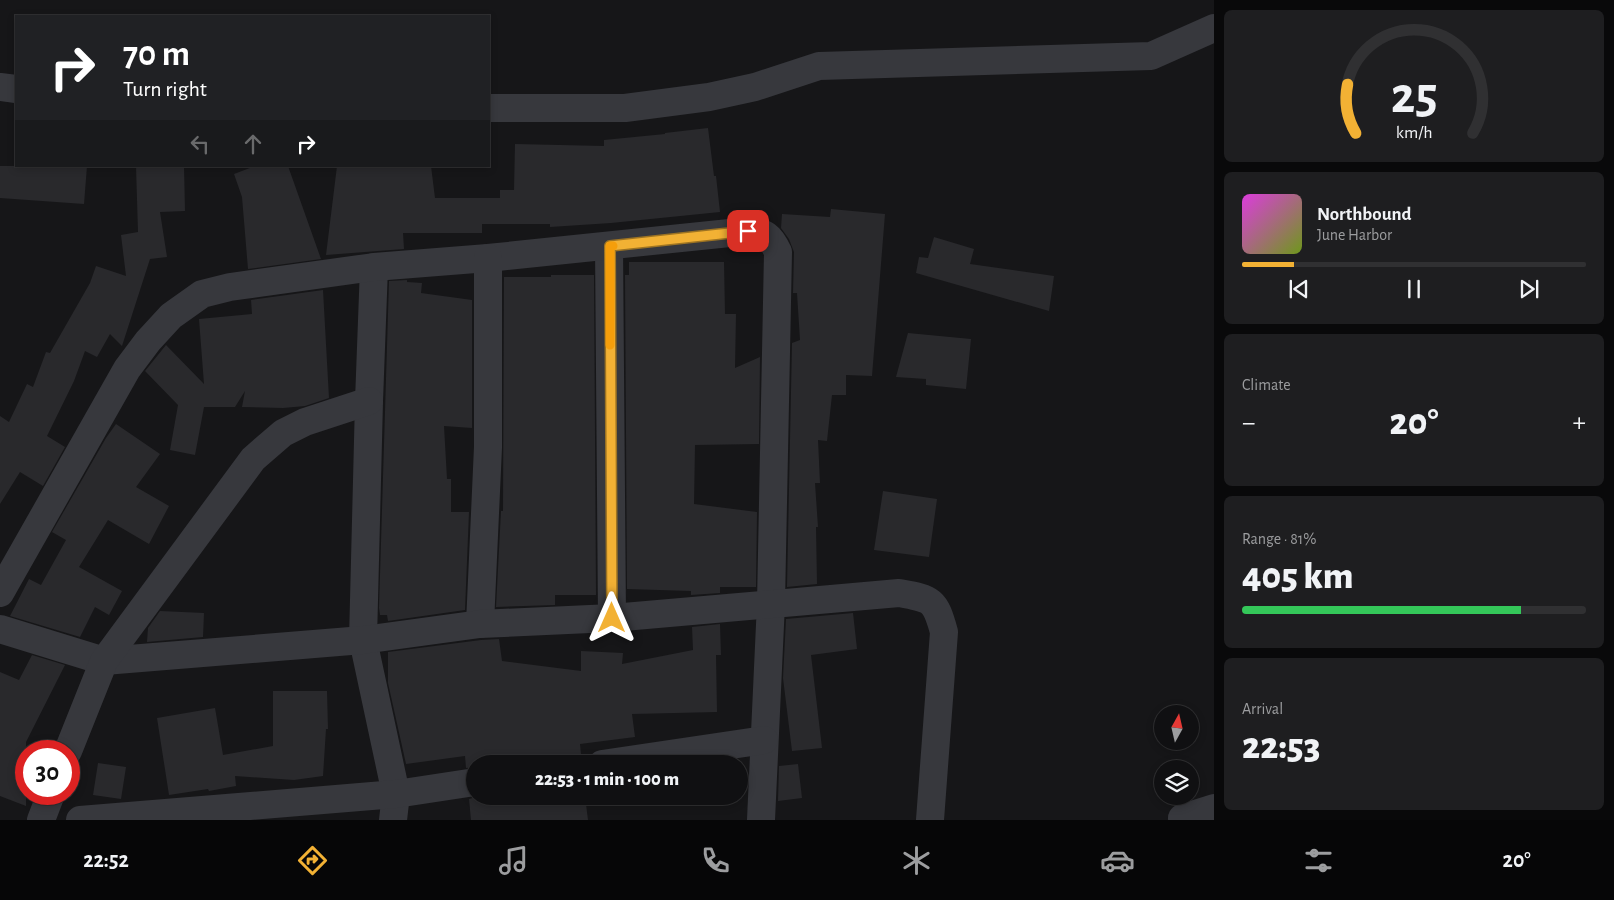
<!DOCTYPE html>
<meta charset="utf-8">
<style>
:root{--surface:#101012;--page:#1e1e20;--text:#f1f3f6;--muted:#9c9d9f;--line:#303032;--accent:#f2b134}
body{margin:0;font-family:"Alegreya Sans",sans-serif;background:var(--page);color:var(--text);height:100vh;display:flex;flex-direction:column;font-size:19px;white-space:nowrap}
*{box-sizing:border-box;margin:0}
p{font-size:16px;color:var(--muted)}
.icon{flex:none;width:28px;height:28px;fill:none;stroke:currentColor;stroke-width:2;stroke-linecap:round;stroke-linejoin:round}
.map{position:relative;flex:1;overflow:hidden}
.sheet{display:flex;flex-direction:column;gap:10px;padding:10px;background:#09090a;width:400px}
.sheet>*{flex:none}
.guide{position:absolute;left:15px;top:15px;width:475px;height:152px;border-radius:0px;box-shadow:0 2px 8px #0003,0 0 0 1px var(--line);background:#202124;color:#fff;overflow:hidden}
.needle{width:32px;rotate:8deg}
.controls{position:absolute;left:1154px;top:705px;display:grid;gap:10px}
.controls a{display:grid;place-items:center;width:45px;height:45px;border-radius:50%;background:var(--surface);box-shadow:0 2px 8px #0003,0 0 0 1px var(--line);font-size:25px}
.speed{position:absolute;left:15px;top:740px;display:flex;gap:10px;font-size:25px;font-weight:700;text-align:center}
.speed>*{display:grid;place-content:center;width:65px;height:65px;border-radius:50%;background:var(--surface);box-shadow:0 2px 8px #0003,0 0 0 1px var(--line);line-height:1}
.speed .limit{border:8px solid #d22;background:#fff;color:#111}
.pin{position:absolute;display:grid;place-items:center;width:42px;height:42px;color:#fff;margin:-21px;border-radius:10px;box-shadow:0 2px 8px #0006}
.me{position:absolute;width:55px;margin:-28px;rotate:0deg;stroke-linejoin:round;filter:drop-shadow(0 0 4px #0008)}
.turn{display:flex;align-items:center;gap:18px;height:105px;padding:0 25px;font-size:22px}
.turn .icon{width:65px;height:65px;stroke-width:2.5}
.turn b{display:block;font-size:35px;line-height:42px}
.lanes{display:flex;align-items:center;height:48px;padding:0 25px;background:#0003;justify-content:center;gap:25px;direction:ltr}
.lanes .off{opacity:.35}
.big{font-size:38px;font-weight:800;line-height:1.1}
.sheet .widget{flex:1;display:flex;flex-direction:column;justify-content:center;gap:8px;min-width:0;padding:0 18px;border-radius:8px;background:var(--page)}
.sheet .dial{align-items:center;gap:0}
.dial svg{height:130px;overflow:visible;fill:none;stroke:var(--line);stroke-width:7;stroke-linecap:round;text-anchor:middle}
.dial text{fill:var(--text);stroke:none}
.song{display:flex;align-items:center;gap:15px}
.cover{width:60px;height:60px;border-radius:8px;background:linear-gradient(135deg,hsl(300 70% 55%),hsl(80 70% 35%))}
.played{height:5px;border-radius:2px;background:linear-gradient(90deg,var(--accent) 15%,var(--line) 15%)}
.keys{display:flex;justify-content:space-around;direction:ltr}
.heat{display:flex;justify-content:space-between;align-items:center;font-size:28px;direction:ltr}
.charge{height:8px;border-radius:4px;background:linear-gradient(90deg,#34c759 81%,var(--line) 0)}
.trip{position:absolute;left:466px;top:755px;width:282px;height:50px;border-radius:25px;background:var(--surface);box-shadow:0 2px 8px #0003,0 0 0 1px var(--line);font-weight:800;line-height:50px;text-align:center}
.tabs{display:flex;height:80px;justify-content:space-around;align-items:center;background:#060607;color:var(--muted)}
.tabs .icon{width:35px;height:35px}
.tabs .current{color:var(--accent)}
.tabs b{font-size:22px;color:var(--text)}
main{display:flex;flex:1;min-height:0}
.map>svg:first-child{display:block}
.building{fill:#29292c}
.lines{fill:none;stroke-linecap:round;stroke-linejoin:round}
.minor{stroke:#37383d;stroke-width:28}
.route-casing{stroke:#9d7322;stroke-width:12}
.route{stroke:#f2b134;stroke-width:9}
.slow{stroke:#f59e0b;stroke-width:9}
</style>
<main>
<div class="map">
<svg width="1214" height="820" viewBox="0 0 1214 820">
<rect width="100%" height="100%" fill="#161618"/>
<!-- building -->
<g class="building">
<path d="M 708,128 L 714,176 L 716,176 L 720,212 L 611,223 L 550,227 L 550,224 L 482,224 L 482,233 L 403,233 L 404,249 L 326,255 L 337,166 L 431,166 L 435,198 L 500,198 L 500,190 L 514,190 L 515,144 L 604,146 L 604,140 L 665,134 L 665,133 Z"/>
<path d="M 0,166 L 87,166 L 84,204 L 0,198 Z"/>
<path d="M 136,166 L 184,166 L 185,211 L 160,212 L 167,257 L 150,259 L 122,346 L 110,334 L 97,357 L 85,351 L 74,381 L 47,436 L 65,447 L 43,486 L 20,472 L 0,504 L 0,416 L 9,422 L 27,384 L 33,387 L 46,352 L 50,353 L 90,283 L 96,266 L 126,276 L 121,235 L 138,232 Z"/>
<path d="M 255,166 L 288,166 L 321,259 L 248,269 L 242,197 L 234,174 Z"/>
<path d="M 831,209 L 885,214 L 872,376 L 846,375 L 846,395 L 832,395 L 827,441 L 818,440 L 820,483 L 815,483 L 818,527 L 816,527 L 817,584 L 787,587 L 792,343 L 800,340 L 797,293 L 793,293 L 794,252 L 789,239 L 781,228 L 782,214 L 830,217 Z"/>
<path d="M 934,237 L 974,249 L 970,264 L 1054,276 L 1049,311 L 916,273 L 919,257 L 928,258 Z"/>
<path d="M 629,262 L 724,262 L 725,314 L 736,314 L 735,368 L 760,357 L 759,444 L 695,445 L 694,504 L 757,512 L 756,587 L 720,587 L 720,593 L 691,595 L 691,591 L 627,589 L 625,275 L 629,275 Z"/>
<path d="M 551,275 L 594,275 L 596,595 L 555,595 L 555,605 L 496,607 L 501,511 L 503,511 L 504,277 L 551,277 Z"/>
<path d="M 407,280 L 407,282 L 422,283 L 421,293 L 472,300 L 472,428 L 444,426 L 447,479 L 451,479 L 451,512 L 469,512 L 465,610 L 388,621 L 387,615 L 380,615 L 379,608 L 389,281 Z"/>
<path d="M 323,290 L 329,398 L 305,406 L 283,408 L 242,407 L 245,391 L 235,407 L 204,407 L 195,455 L 170,450 L 178,405 L 145,371 L 166,345 L 204,384 L 199,319 L 252,314 L 251,300 Z"/>
<path d="M 908,333 L 971,339 L 966,389 L 926,385 L 926,379 L 896,377 Z"/>
<path d="M 116,424 L 160,454 L 136,487 L 169,506 L 149,544 L 108,520 L 79,567 L 122,591 L 109,615 L 95,607 L 80,637 L 10,616 L 29,579 L 41,585 L 66,540 L 52,532 L 106,438 Z"/>
<path d="M 883,491 L 937,499 L 929,557 L 874,550 Z"/>
<path d="M 160,611 L 204,613 L 203,637 L 147,642 L 148,628 Z"/>
<path d="M 853,613 L 857,649 L 811,655 L 822,748 L 792,751 L 783,678 L 786,619 Z"/>
<path d="M 720,624 L 721,655 L 716,655 L 717,712 L 632,714 L 635,737 L 580,744 L 582,764 L 475,764 L 475,767 L 466,768 L 465,756 L 406,764 L 388,683 L 388,652 L 481,640 L 499,639 L 502,661 L 581,671 L 581,651 L 623,653 L 622,664 L 693,650 L 692,627 Z"/>
<path d="M 32,655 L 65,665 L 26,742 L 26,806 L 0,796 L 0,672 L 19,680 Z"/>
<path d="M 273,691 L 327,691 L 328,729 L 326,729 L 323,776 L 294,780 L 235,776 L 236,786 L 209,791 L 208,789 L 169,795 L 157,718 L 215,708 L 223,755 L 273,746 Z"/>
<path d="M 98,763 L 126,767 L 121,799 L 93,795 Z"/>
<path d="M 798,764 L 802,798 L 778,801 L 779,766 Z"/>
<path d="M 480,796 L 585,796 L 588,820 L 471,820 L 469,799 Z"/>
</g>
<g class="lines">
<!-- minor -->
<g class="minor">
<path d="M 0,87 L 16,89"/>
<path d="M 489,108 L 625,108 L 709,97 L 755,87 L 819,66 L 1151,56 L 1214,28"/>
<path d="M 609,246 L 612,618"/>
<path d="M 374,267 L 369,401 L 363,640 L 396,794 L 393,820"/>
<path d="M 0,593 L 127,369 L 148,341 L 171,316 L 202,294 L 230,287 L 374,267 L 488,258 L 749,231 C 766,233 770,235 778,252 L 771,603 L 761,820"/>
<path d="M 480,624 L 488,447 L 488,258"/>
<path d="M 0,629 L 104,661 L 363,640 L 480,624 L 612,618 L 899,593 C 932,599 935,599 944,632 L 930,820"/>
<path d="M 68,751 L 104,661 L 253,459 L 283,433 L 305,422 L 369,401"/>
<path d="M 602,764 L 764,740"/>
<path d="M 1182,818 L 1214,808"/>
<path d="M 41,820 L 51,794"/>
<path d="M 80,820 L 396,794 L 475,782"/>
</g>
</g>
<g class="lines">
<defs>
<path id="route" d="M 612,618 L 610,246 L 748,231"/>
</defs>
<!-- route casing -->
<use href="#route" class="route-casing"/>
<!-- route -->
<use href="#route" class="route"/>
<!-- slow -->
<path class="slow" d="M 610,345 L 610,246 L 613,246"/>
</g>
</svg>
<div class="controls">
<a><svg class="needle" viewBox="-14 -14 28 28"><path d="M0-13l5 13h-10z" fill="#e53935"/><path d="M0 13l5-13h-10z" fill="#9c9d9f"/></svg></a>
<a><svg class="icon" aria-label="layers" viewBox="0 0 24 24"><path d="M12 4l9 5-9 5-9-5zM3 14l9 5 9-5"/></svg></a>
</div>
<div class="speed"><div class="limit">30</div></div>
<div class="pin" style="left:748px;top:231px;background:#d93025"><svg class="icon" aria-label="arrive" viewBox="0 0 24 24"><path d="M6 21V4h12l-3 4 3 4H6"/></svg></div>
<svg class="me" style="left:612px;top:618px" viewBox="-20 -20 40 40"><path d="M0-17L14 15 0 8-14 15z" fill="#f2b134" stroke="#fff" stroke-width="4"/></svg>
<div class="trip">22:53 · 1 min · 100 m</div>
<div class="guide">
<div class="turn"><svg class="icon" aria-label="right" viewBox="0 0 24 24"><path d="M7 20v-9h11M14 6l5 5-5 5"/></svg><div><b>70 m</b>Turn right</div></div>
<div class="lanes"><svg class="icon off" aria-label="left" viewBox="0 0 24 24"><path d="M17 20v-9H6M10 6l-5 5 5 5"/></svg><svg class="icon off" aria-label="ahead" viewBox="0 0 24 24"><path d="M12 20V5M6 11l6-6 6 6"/></svg><svg class="icon" aria-label="right" viewBox="0 0 24 24"><path d="M7 20v-9h11M14 6l5 5-5 5"/></svg></div>
</div>
</div>
<section class="sheet">
<div class="widget dial"><svg viewBox="0 0 100 80">
<path d="M14 69A42 42 0 1 1 86 69"/>
<path d="M14 69A42 42 0 0 1 9 39" stroke="#f2b134"/>
<text x="50" y="56" font-size="32" font-weight="700">25</text>
<text x="50" y="72" font-size="11">km/h</text>
</svg></div>
<div class="widget">
<div class="song"><i class="cover"></i><div><b>Northbound</b><p>June Harbor</p></div></div>
<div class="played"></div>
<div class="keys"><svg class="icon" aria-label="previous" viewBox="0 0 24 24"><path d="M18 5L8 12l10 7zM5 5v14"/></svg><svg class="icon" aria-label="pause" viewBox="0 0 24 24"><path d="M8 5v14M16 5v14"/></svg><svg class="icon" aria-label="next" viewBox="0 0 24 24"><path d="M6 5l10 7-10 7zM19 5v14"/></svg></div>
</div>
<div class="widget"><p>Climate</p>
<div class="heat"><a>−</a><b class="big">20°</b><a>+</a></div>
</div>
<div class="widget"><p>Range · 81%</p><b class="big">405 km</b><div class="charge"></div></div>
<div class="widget"><p>Arrival</p><b class="big">22:53</b></div>
</section>
</main>
<nav class="tabs">
<b>22:52</b>
<svg class="icon current" aria-label="directions" viewBox="0 0 24 24"><path d="M12 3l9 9-9 9-9-9zM9 14v-3h6M13 9l2 2-2 2"/></svg>
<svg class="icon" aria-label="music" viewBox="0 0 24 24"><path d="M9 18V5l10-2v13"/><circle cx="6" cy="18" r="3"/><circle cx="16" cy="16" r="3"/></svg>
<svg class="icon" aria-label="phone" viewBox="0 0 24 24"><path d="M5 4h4l2 5-3 2q2 4 5 5l2-3 5 2v4C11 20 4 13 5 4z"/></svg>
<svg class="icon" aria-label="climate" viewBox="0 0 24 24"><path d="M12 3v18M4 7l16 10M4 17L20 7"/></svg>
<svg class="icon" aria-label="car" viewBox="0 0 24 24"><path d="M5 17H2v-5l4-1 3-4h7l3 4 3 1v5h-3M9 17h6M6 11h13"/><circle cx="7" cy="17" r="2"/><circle cx="17" cy="17" r="2"/></svg>
<svg class="icon" aria-label="filters" viewBox="0 0 24 24"><path d="M4 7h16M4 17h16"/><circle cx="9" cy="7" r="2"/><circle cx="15" cy="17" r="2"/></svg>
<b>20°</b>
</nav>
